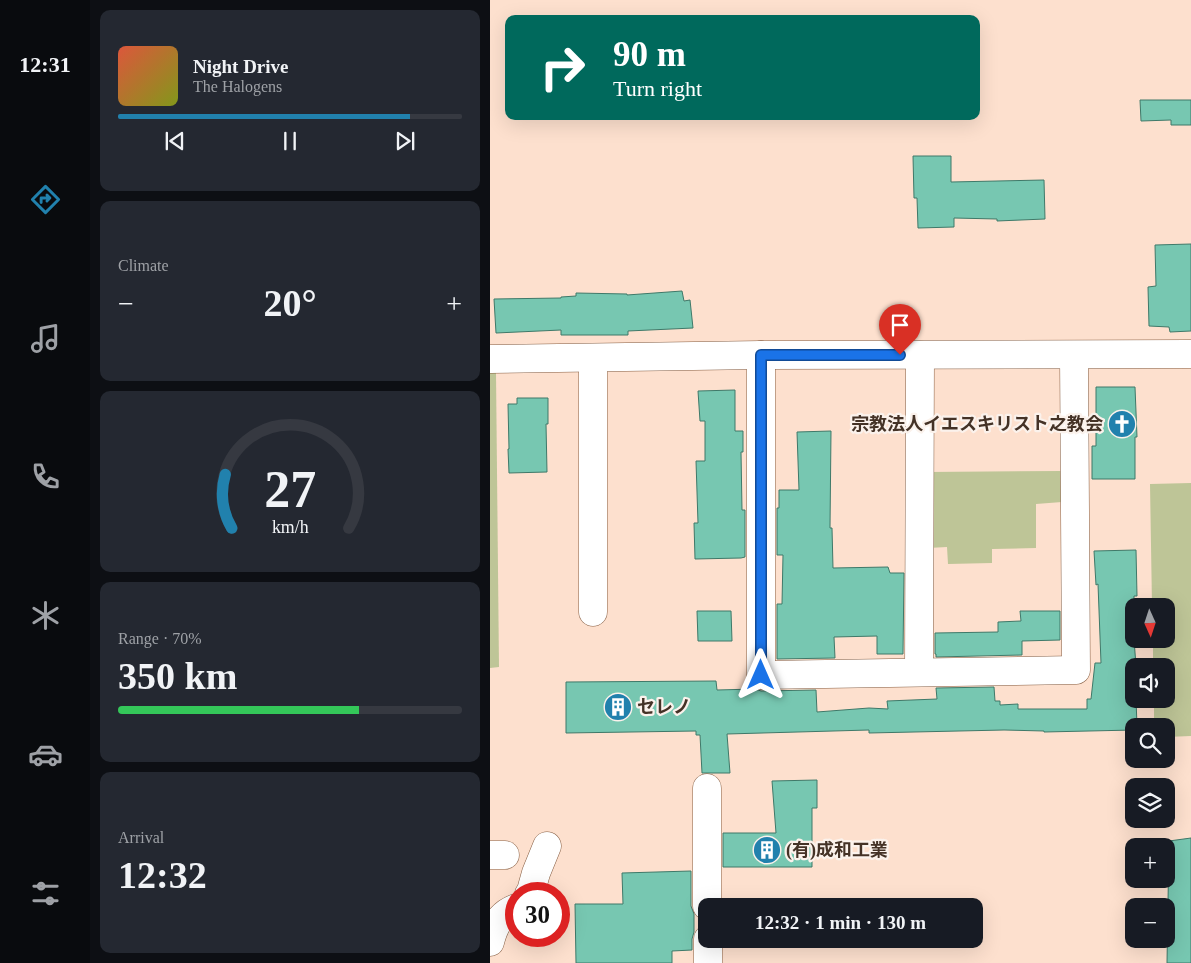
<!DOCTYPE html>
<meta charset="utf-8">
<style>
:root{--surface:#171b24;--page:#242831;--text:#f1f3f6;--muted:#9ea1a6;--line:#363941;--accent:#2181ad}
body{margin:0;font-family:"Times New Roman","Noto Sans JP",serif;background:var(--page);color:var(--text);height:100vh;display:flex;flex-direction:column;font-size:19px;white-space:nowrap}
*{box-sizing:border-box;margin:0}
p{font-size:16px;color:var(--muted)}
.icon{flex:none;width:28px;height:28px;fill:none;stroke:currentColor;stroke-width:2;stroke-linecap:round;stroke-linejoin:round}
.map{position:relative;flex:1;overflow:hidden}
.side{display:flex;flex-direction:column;gap:10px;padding:10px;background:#0d0f14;width:400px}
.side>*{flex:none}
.hud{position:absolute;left:15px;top:15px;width:475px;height:105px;border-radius:10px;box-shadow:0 5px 20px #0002;background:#00695c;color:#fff;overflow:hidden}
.needle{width:32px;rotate:177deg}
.buttons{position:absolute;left:635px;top:598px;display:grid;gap:10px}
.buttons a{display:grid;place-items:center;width:50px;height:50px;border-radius:10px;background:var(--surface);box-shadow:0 5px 20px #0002;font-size:25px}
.speed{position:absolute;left:15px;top:882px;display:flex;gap:10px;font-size:25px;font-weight:700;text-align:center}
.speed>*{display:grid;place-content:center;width:65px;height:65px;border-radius:50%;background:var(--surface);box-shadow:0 5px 20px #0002;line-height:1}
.speed .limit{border:8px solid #d22;background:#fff;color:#111}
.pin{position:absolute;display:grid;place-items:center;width:42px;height:42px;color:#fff;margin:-51px -21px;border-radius:50% 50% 50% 0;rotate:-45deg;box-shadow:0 0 5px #0007}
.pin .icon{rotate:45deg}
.me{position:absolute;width:55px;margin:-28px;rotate:0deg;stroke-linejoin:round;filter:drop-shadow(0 0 4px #0008)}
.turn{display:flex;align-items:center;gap:18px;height:105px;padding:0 25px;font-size:22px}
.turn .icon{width:65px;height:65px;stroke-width:2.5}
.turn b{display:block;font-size:35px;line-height:42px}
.big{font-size:38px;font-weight:800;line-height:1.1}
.side .widget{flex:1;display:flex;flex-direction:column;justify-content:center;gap:8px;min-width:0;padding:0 18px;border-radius:10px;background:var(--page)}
.side .dial{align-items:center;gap:0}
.dial svg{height:130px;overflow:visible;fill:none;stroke:var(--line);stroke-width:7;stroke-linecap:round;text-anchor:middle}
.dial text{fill:var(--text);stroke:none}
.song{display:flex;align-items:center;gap:15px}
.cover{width:60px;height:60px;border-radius:8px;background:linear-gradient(135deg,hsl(10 70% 55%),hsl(70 70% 35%))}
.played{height:5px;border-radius:2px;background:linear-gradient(90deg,var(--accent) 85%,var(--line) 85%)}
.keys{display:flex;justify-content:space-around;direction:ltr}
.heat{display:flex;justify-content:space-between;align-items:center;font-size:28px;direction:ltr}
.charge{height:8px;border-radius:4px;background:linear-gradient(90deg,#34c759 70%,var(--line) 0)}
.trip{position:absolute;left:208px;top:898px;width:285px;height:50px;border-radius:10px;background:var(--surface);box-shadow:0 5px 20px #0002;font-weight:800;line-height:50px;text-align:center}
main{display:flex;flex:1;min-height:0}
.tabs{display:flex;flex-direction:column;width:90px;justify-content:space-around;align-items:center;background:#090b0e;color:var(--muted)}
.tabs .icon{width:35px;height:35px}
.tabs .selected{color:var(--accent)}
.tabs b{font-size:22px;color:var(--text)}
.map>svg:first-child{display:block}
.green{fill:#bec597}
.building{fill:#77c7b1;stroke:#3f7969}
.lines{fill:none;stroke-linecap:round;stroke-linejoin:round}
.minor-casing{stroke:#865e43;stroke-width:29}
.minor{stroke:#fff;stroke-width:28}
.route-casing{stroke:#114b97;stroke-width:12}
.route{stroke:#1a73e8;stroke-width:9}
.labels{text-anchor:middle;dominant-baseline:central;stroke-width:4.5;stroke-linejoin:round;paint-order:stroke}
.poi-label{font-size:18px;font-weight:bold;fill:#443226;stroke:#fbf2ec;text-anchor:start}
</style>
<main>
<nav class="tabs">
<b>12:31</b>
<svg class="icon selected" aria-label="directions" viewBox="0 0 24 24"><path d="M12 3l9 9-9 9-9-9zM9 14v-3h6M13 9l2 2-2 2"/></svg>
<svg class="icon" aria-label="music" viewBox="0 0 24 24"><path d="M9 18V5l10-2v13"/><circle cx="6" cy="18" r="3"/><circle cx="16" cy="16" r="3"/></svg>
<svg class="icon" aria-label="phone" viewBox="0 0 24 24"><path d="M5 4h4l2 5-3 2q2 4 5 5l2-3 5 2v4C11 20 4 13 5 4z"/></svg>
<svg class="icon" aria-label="climate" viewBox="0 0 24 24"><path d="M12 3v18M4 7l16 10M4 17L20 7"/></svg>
<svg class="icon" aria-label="car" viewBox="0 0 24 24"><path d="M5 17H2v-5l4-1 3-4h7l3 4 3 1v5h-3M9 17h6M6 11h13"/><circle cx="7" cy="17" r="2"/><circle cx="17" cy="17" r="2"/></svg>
<svg class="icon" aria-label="filters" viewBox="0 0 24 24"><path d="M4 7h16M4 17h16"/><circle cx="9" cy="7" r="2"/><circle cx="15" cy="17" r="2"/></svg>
</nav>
<section class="side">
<div class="widget">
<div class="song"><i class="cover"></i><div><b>Night Drive</b><p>The Halogens</p></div></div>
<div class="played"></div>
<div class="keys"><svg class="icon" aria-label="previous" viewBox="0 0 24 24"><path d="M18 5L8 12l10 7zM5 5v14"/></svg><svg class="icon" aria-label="pause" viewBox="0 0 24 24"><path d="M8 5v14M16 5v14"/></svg><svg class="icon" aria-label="next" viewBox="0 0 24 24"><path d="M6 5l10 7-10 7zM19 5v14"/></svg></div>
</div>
<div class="widget"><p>Climate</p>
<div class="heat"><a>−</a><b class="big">20°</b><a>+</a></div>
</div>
<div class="widget dial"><svg viewBox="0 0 100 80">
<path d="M14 69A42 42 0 1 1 86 69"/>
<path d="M14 69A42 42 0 0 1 10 36" stroke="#2181ad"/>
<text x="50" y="56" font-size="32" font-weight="700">27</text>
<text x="50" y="72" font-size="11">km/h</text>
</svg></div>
<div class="widget"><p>Range · 70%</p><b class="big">350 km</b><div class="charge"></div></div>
<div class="widget"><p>Arrival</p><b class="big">12:32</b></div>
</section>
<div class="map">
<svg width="701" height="963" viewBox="0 0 701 963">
<rect width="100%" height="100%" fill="#fde0ce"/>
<!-- green -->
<g class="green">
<path d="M 0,372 L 6,372 L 9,667 L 0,668 Z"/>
<path d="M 572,471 L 572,502 L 546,504 L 546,548 L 502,549 L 502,563 L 458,564 L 457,547 L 438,548 L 437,472 Z"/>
<path d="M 701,483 L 701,736 L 676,737 L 676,726 L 664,726 L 664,699 L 676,699 L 676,666 L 663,666 L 663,639 L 676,639 L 676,606 L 662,606 L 660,484 Z"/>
</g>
<!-- building -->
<g class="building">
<path d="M 650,100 L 701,100 L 701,125 L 681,125 L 681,120 L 651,121 Z"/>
<path d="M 423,156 L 461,156 L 461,182 L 554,180 L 555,219 L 507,221 L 507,219 L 464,218 L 464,227 L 428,228 L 427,198 L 424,198 Z"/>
<path d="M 701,244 L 701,331 L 680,332 L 679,327 L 659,326 L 658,287 L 666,286 L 665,245 Z"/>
<path d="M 192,291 L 194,301 L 200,300 L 203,328 L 138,331 L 138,335 L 71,335 L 71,330 L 6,333 L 4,299 L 71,298 L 71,297 L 86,296 L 86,293 L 137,294 L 137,295 Z"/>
<path d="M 606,387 L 645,387 L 647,437 L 645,437 L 645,479 L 602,479 L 602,446 L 606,446 Z"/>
<path d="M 245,390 L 245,431 L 253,431 L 253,452 L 251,452 L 252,510 L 255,510 L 255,557 L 251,558 L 205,559 L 204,523 L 208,523 L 206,461 L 215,461 L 215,421 L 210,421 L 208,391 Z"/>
<path d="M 27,398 L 58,398 L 58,424 L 56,424 L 57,472 L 19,473 L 18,449 L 19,449 L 18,404 L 27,404 Z"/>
<path d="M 341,431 L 340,528 L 342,528 L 343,568 L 398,567 L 400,573 L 414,573 L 413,654 L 387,654 L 387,636 L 344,637 L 345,658 L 287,659 L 287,604 L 292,604 L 293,555 L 287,555 L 287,508 L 289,508 L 289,490 L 309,490 L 307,432 Z"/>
<path d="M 646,550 L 647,596 L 644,596 L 644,639 L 646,666 L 644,666 L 644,699 L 646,699 L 647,726 L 644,726 L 644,730 L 554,732 L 554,731 L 514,730 L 379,733 L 379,730 L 237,734 L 240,773 L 212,773 L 210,735 L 206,735 L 206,731 L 76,733 L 76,682 L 226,681 L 227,690 L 265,689 L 271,691 L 326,690 L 327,712 L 379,708 L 398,709 L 397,701 L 447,699 L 446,688 L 504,687 L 505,701 L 510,701 L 510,705 L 528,704 L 528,709 L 597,709 L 597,699 L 601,699 L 605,663 L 611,663 L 608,584 L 606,585 L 604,551 Z"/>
<path d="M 207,611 L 241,611 L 242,641 L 208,641 Z"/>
<path d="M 530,611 L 570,611 L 570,640 L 532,641 L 532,655 L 446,657 L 446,654 L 445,654 L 445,633 L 508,632 L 508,622 L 531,621 Z"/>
<path d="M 327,780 L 327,808 L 322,808 L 322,867 L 233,867 L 233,833 L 286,833 L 282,781 Z"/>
<path d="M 701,838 L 701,963 L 677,963 L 679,841 Z"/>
<path d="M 201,871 L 201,906 L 204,914 L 204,932 L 202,939 L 202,950 L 182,951 L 182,963 L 86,963 L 85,904 L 133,904 L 132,873 Z"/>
</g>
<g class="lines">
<defs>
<g id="minor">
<path d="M 271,355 L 271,675 L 586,670 L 584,355"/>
<path d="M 0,359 L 271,355 L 701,354"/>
<path d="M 103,612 L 103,358"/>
<path d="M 429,672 L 430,355"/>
<path d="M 217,788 L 217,906"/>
<path d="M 0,855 L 15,855"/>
<path d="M 39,894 L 41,891 L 46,873 L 57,846"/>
<path d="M 218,939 L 218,963"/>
<path d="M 0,942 C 4,926 10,914 26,908"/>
</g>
</defs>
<!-- minor casing -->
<use href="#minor" class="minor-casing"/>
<!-- minor -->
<use href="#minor" class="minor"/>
</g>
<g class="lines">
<defs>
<path id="route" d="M 271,675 L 271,355 L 410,355"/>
</defs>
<!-- route casing -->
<use href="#route" class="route-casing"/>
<!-- route -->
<use href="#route" class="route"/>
</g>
<!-- icons -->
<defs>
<symbol id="church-disc" viewBox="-11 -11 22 22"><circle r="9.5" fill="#2181ad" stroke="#fbf2ec"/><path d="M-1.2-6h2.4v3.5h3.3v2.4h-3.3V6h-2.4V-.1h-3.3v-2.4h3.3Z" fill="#fff"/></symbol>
<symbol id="building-disc" viewBox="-11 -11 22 22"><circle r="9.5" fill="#2181ad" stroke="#fbf2ec"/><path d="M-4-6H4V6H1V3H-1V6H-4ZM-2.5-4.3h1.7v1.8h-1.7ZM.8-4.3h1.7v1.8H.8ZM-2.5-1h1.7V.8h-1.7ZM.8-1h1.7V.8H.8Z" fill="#fff"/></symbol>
</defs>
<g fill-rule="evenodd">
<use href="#church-disc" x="616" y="408" width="32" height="32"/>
<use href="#building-disc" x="112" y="691" width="32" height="32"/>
<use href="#building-disc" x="261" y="834" width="32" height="32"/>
</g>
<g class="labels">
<!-- poi labels -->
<g class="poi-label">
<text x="613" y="424" text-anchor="end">宗教法人イエスキリスト之教会</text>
<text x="147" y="707">セレノ</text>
<text x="296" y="850">(有)成和工業</text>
</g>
</g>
</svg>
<div class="buttons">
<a><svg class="needle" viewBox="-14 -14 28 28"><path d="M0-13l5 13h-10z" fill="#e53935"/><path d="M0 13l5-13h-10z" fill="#9ea1a6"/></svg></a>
<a><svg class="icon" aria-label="sound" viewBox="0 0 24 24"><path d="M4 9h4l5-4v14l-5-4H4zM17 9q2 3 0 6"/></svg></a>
<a><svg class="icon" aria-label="search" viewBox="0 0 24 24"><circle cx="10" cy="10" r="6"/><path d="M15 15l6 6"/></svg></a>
<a><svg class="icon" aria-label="layers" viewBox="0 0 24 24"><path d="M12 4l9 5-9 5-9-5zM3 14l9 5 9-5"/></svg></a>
<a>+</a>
<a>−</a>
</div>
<div class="speed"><div class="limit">30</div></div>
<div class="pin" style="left:410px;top:355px;background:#d93025"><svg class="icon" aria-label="arrive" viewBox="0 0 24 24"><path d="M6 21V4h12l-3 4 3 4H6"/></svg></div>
<svg class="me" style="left:271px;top:675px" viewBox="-20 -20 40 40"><path d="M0-17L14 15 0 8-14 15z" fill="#1a73e8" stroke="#fff" stroke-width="4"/></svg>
<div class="trip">12:32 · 1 min · 130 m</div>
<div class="hud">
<div class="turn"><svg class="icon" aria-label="right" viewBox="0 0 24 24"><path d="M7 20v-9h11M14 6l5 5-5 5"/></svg><div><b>90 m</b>Turn right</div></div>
</div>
</div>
</main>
